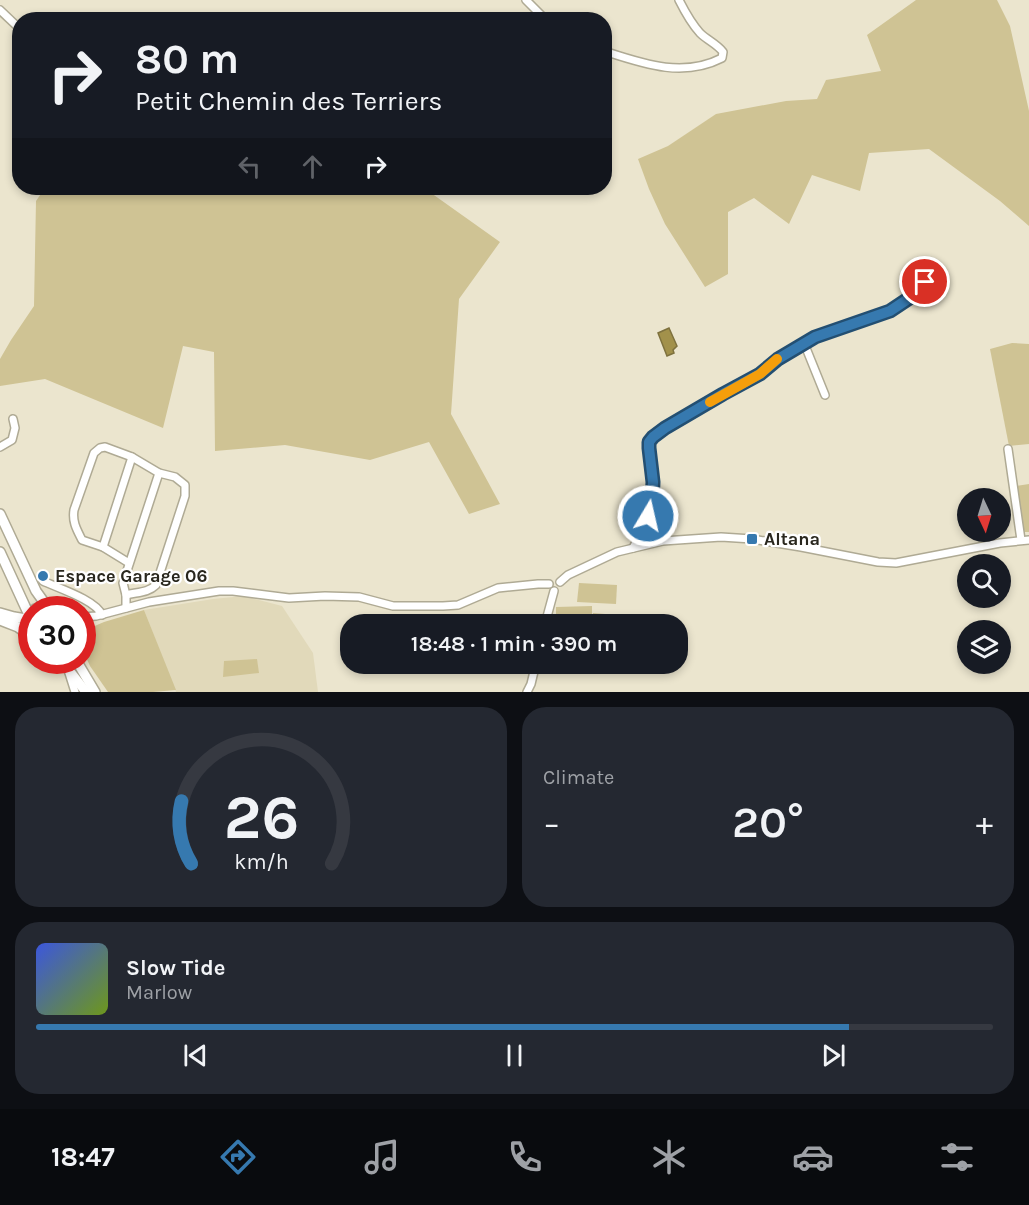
<!DOCTYPE html>
<meta charset="utf-8">
<style>
:root{--surface:#171b24;--page:#242831;--text:#f1f3f6;--muted:#9ea1a6;--line:#363941;--accent:#3679af}
body{margin:0;font-family:Karla,sans-serif;background:var(--page);color:var(--text);height:100vh;display:flex;flex-direction:column;font-size:22px;white-space:nowrap}
*{box-sizing:border-box;margin:0}
p{font-size:20px;color:var(--muted)}
.icon{flex:none;width:33px;height:33px;fill:none;stroke:currentColor;stroke-width:2;stroke-linecap:round;stroke-linejoin:round}
.map{position:relative;height:692px;overflow:hidden}
.details{display:flex;flex-direction:column;gap:15px;padding:15px;background:#0d0f14;flex:1}
.details>*{flex:none}
.banner{position:absolute;left:12px;top:12px;width:600px;height:183px;border-radius:24px;box-shadow:0 3px 9px #0003;background:#171b24;color:var(--text);overflow:hidden}
.needle{width:39px;rotate:176deg}
.controls{position:absolute;left:957px;top:488px;display:grid;gap:12px}
.controls a{display:grid;place-items:center;width:54px;height:54px;border-radius:50%;background:var(--surface);box-shadow:0 3px 9px #0003;font-size:30px}
.speed{position:absolute;left:18px;top:596px;display:flex;gap:12px;font-size:30px;font-weight:700;text-align:center}
.speed>*{display:grid;place-content:center;width:78px;height:78px;border-radius:50%;background:var(--surface);box-shadow:0 3px 9px #0003;line-height:1}
.speed .limit{border:9px solid #d22;background:#fff;color:#111}
.pin{position:absolute;display:grid;place-items:center;width:51px;height:51px;color:#fff;margin:-26px;border:3px solid #fff;border-radius:50%;box-shadow:0 2px 6px #0007}
.me{position:absolute;width:66px;margin:-33px;rotate:9deg;stroke-linejoin:round;filter:drop-shadow(0 0 4px #0008)}
.turn{display:flex;align-items:center;gap:21px;height:126px;padding:0 24px;font-size:27px}
.turn .icon{width:78px;height:78px;stroke-width:2.5}
.turn b{display:block;font-size:42px;line-height:51px}
.lanes{display:flex;align-items:center;height:57px;padding:0 24px;background:#0003;justify-content:center;gap:30px;direction:ltr}
.lanes .off{opacity:.35}
.big{font-size:45px;font-weight:600;line-height:1.1}
.details .tile{flex:1;display:flex;flex-direction:column;justify-content:center;gap:9px;min-width:0;padding:0 21px;border-radius:24px;background:var(--page)}
.details .dial{align-items:center;gap:0}
.dial svg{height:156px;overflow:visible;fill:none;stroke:var(--line);stroke-width:7;stroke-linecap:round;text-anchor:middle}
.dial text{fill:var(--text);stroke:none}
.song{display:flex;align-items:center;gap:18px}
.cover{width:72px;height:72px;border-radius:9px;background:linear-gradient(135deg,hsl(230 70% 55%),hsl(80 70% 35%))}
.played{height:6px;border-radius:3px;background:linear-gradient(90deg,var(--accent) 85%,var(--line) 85%)}
.keys{display:flex;justify-content:space-around;direction:ltr}
.heat{display:flex;justify-content:space-between;align-items:center;font-size:33px;direction:ltr}
.details .tiles{flex:1;display:grid;gap:15px;grid-template-columns:1fr 1fr}
.tile:last-child{grid-column:span 2}
.trip{position:absolute;left:340px;top:614px;width:348px;height:60px;border-radius:24px;background:var(--surface);box-shadow:0 3px 9px #0003;font-weight:600;line-height:60px;text-align:center}
.dock{display:flex;height:96px;justify-content:space-around;align-items:center;background:#090b0e;color:var(--muted)}
.dock .icon{width:42px;height:42px}
.dock .current{color:var(--accent)}
.dock b{font-size:27px;color:var(--text)}
.map>svg:first-child{display:block}
.built{fill:#e1d9ba}
.green{fill:#cfc394}
.water{fill:#a2914b;stroke:#7e713e;stroke-width:1.5}
.lines{fill:none;stroke-linecap:round;stroke-linejoin:round}
.minor-casing{stroke:#afaa94;stroke-width:10}
.major-casing{stroke:#afaa94;stroke-width:12}
.minor{stroke:#fff;stroke-width:7}
.major{stroke:#fff;stroke-width:9}
.route-casing{stroke:#234f72;stroke-width:15}
.route{stroke:#3679af;stroke-width:10}
.slow{stroke:#f59e0b;stroke-width:10}
.poi-dot{fill:#3679af;stroke:#fff;stroke-width:2}
.labels{text-anchor:middle;dominant-baseline:central;stroke-width:4.5;stroke-linejoin:round;paint-order:stroke}
.poi-label{font-size:18px;font-weight:bold;fill:#29271e;stroke:#fff;text-anchor:start}
</style>
<div class="map">
<svg width="1029" height="692" viewBox="0 0 1029 692">
<rect width="100%" height="100%" fill="#ebe5ce"/>
<!-- built -->
<path class="built" d="M 244,596 L 282,606 L 313,653 L 318,692 L 176,692 L 144,610 L 213,599 Z"/>
<!-- green -->
<g class="green">
<path d="M 916,0 L 997,0 L 1010,26 L 1029,111 L 1029,226 L 1000,201 L 929,149 L 869,153 L 860,191 L 812,175 L 789,224 L 754,198 L 728,212 L 728,274 L 705,287 L 665,224 L 649,189 L 638,159 L 668,146 L 716,114 L 786,101 L 817,99 L 826,80 L 881,71 L 867,35 Z"/>
<path d="M 45,188 L 424,188 L 500,242 L 459,299 L 451,414 L 500,504 L 469,514 L 429,442 L 370,460 L 285,445 L 215,451 L 214,352 L 183,346 L 163,428 L 45,379 L 0,386 L 0,359 L 11,340 L 34,306 L 36,201 Z"/>
<path d="M 1012,343 L 1029,344 L 1029,444 L 1009,446 L 990,349 Z"/>
<path d="M 1029,484 L 1029,532 L 1024,532 L 1016,486 Z"/>
<path d="M 579,583 L 617,585 L 616,604 L 577,602 Z"/>
<path d="M 592,606 L 592,621 L 593,613 L 630,616 L 629,624 L 556,624 L 556,607 Z"/>
<path d="M 144,610 L 176,690 L 153,692 L 108,692 L 90,666 L 83,651 L 83,631 L 104,622 Z"/>
<path d="M 257,659 L 259,673 L 223,677 L 224,661 Z"/>
</g>
<!-- water -->
<path class="water" d="M 669,328 L 677,346 L 673,350 L 674,353 L 667,356 L 658,333 Z"/>
<g class="lines">
<defs>
<g id="minor">
<path d="M 526,0 L 546,20"/>
<path d="M 0,10 L 20,29"/>
<path d="M 604,51 C 644,64 683,78 722,58 L 723,52 C 717,44 707,40 700,33 C 691,23 685,12 679,0"/>
<path d="M 804,343 L 825,395"/>
<path d="M 0,447 L 12,440 L 15,428 L 13,419"/>
<path d="M 1008,449 L 1021,540"/>
<path d="M 103,547 L 132,457"/>
<path d="M 633,548 L 644,526 L 652,504 L 653,482 L 649,448 L 649,442 L 653,437 L 665,428 L 723,394 L 760,374 L 778,359 L 815,337 C 854,323 897,316 925,282"/>
<path d="M 43,581 C 58,588 96,600 102,615"/>
<path d="M 560,582 L 568,575 L 617,552 L 663,541 L 721,537 L 752,539 L 801,547 L 878,562 L 896,563 L 1000,543 L 1029,540"/>
<path d="M 126,595 C 137,592 148,593 156,585 L 185,496 L 185,485 L 175,477 L 159,473 L 132,457 L 105,447 L 100,448 L 94,453 L 74,510 C 72,522 77,530 82,540 L 103,547 L 129,563"/>
<path d="M 126,608 L 126,595 L 123,583 L 159,473"/>
<path d="M 82,617 L 96,616 L 149,602 L 219,591 L 233,591 L 289,598 L 325,596 L 359,597 L 393,606 L 443,606 L 458,605 L 498,588 L 538,584 L 549,584"/>
<path d="M 545,624 L 554,591"/>
<path d="M 69,673 L 75,692"/>
<path d="M 527,692 L 531,684 L 536,663"/>
</g>
<g id="major">
<path d="M 0,514 L 36,591 L 46,605"/>
<path d="M 0,552 L 29,615"/>
<path d="M 35,609 C 43,605 51,605 59,609"/>
<path d="M 32,612 C 23,623 23,633 32,644"/>
<path d="M 0,613 L 14,617 L 26,619"/>
<path d="M 0,620 L 18,627 L 25,632"/>
<path d="M 61,660 L 86,692"/>
<path d="M 76,660 L 95,692"/>
</g>
</defs>
<!-- minor casing -->
<use href="#minor" class="minor-casing"/>
<!-- major casing -->
<use href="#major" class="major-casing"/>
<!-- minor -->
<use href="#minor" class="minor"/>
<!-- major -->
<use href="#major" class="major"/>
</g>
<g class="lines">
<defs>
<path id="route" d="M 648,516 L 652,504 L 653,482 L 649,448 L 649,442 L 653,437 L 665,428 L 723,394 L 760,374 L 778,359 L 815,337 L 890,311 L 917,293 L 925,282"/>
</defs>
<!-- route casing -->
<use href="#route" class="route-casing"/>
<!-- route -->
<use href="#route" class="route"/>
<!-- slow -->
<path class="slow" d="M 710,402 L 760,374 L 777,359"/>
</g>
<!-- markers -->
<g class="poi-dot">
<rect x="746" y="533" width="12" height="12" rx="3"/>
<circle cx="43" cy="576" r="6"/>
</g>
<g class="labels">
<!-- poi labels -->
<g class="poi-label">
<text x="764" y="539">Altana</text>
<text x="55" y="576">Espace Garage 06</text>
</g>
</g>
</svg>
<div class="controls">
<a><svg class="needle" viewBox="-14 -14 28 28"><path d="M0-13l5 13h-10z" fill="#e53935"/><path d="M0 13l5-13h-10z" fill="#9ea1a6"/></svg></a>
<a><svg class="icon" aria-label="search" viewBox="0 0 24 24"><circle cx="10" cy="10" r="6"/><path d="M15 15l6 6"/></svg></a>
<a><svg class="icon" aria-label="layers" viewBox="0 0 24 24"><path d="M12 4l9 5-9 5-9-5zM3 14l9 5 9-5"/></svg></a>
</div>
<div class="speed"><div class="limit">30</div></div>
<div class="pin" style="left:925px;top:282px;background:#d93025"><svg class="icon" aria-label="arrive" viewBox="0 0 24 24"><path d="M6 21V4h12l-3 4 3 4H6"/></svg></div>
<svg class="me" style="left:648px;top:516px" viewBox="-20 -20 40 40"><circle r="17" fill="#3679af" stroke="#fff" stroke-width="3"/><path d="M0-11L8 9 0 5-8 9z" fill="#fff"/></svg>
<div class="trip">18:48 · 1 min · 390 m</div>
<div class="banner">
<div class="turn"><svg class="icon" aria-label="right" viewBox="0 0 24 24"><path d="M7 20v-9h11M14 6l5 5-5 5"/></svg><div><b>80 m</b>Petit Chemin des Terriers</div></div>
<div class="lanes"><svg class="icon off" aria-label="left" viewBox="0 0 24 24"><path d="M17 20v-9H6M10 6l-5 5 5 5"/></svg><svg class="icon off" aria-label="ahead" viewBox="0 0 24 24"><path d="M12 20V5M6 11l6-6 6 6"/></svg><svg class="icon" aria-label="right" viewBox="0 0 24 24"><path d="M7 20v-9h11M14 6l5 5-5 5"/></svg></div>
</div>
</div>
<section class="details">
<div class="tiles">
<div class="tile dial"><svg viewBox="0 0 100 80">
<path d="M14 69A42 42 0 1 1 86 69"/>
<path d="M14 69A42 42 0 0 1 9 37" stroke="#3679af"/>
<text x="50" y="56" font-size="32" font-weight="700">26</text>
<text x="50" y="72" font-size="11">km/h</text>
</svg></div>
<div class="tile"><p>Climate</p>
<div class="heat"><a>−</a><b class="big">20°</b><a>+</a></div>
</div>
<div class="tile">
<div class="song"><i class="cover"></i><div><b>Slow Tide</b><p>Marlow</p></div></div>
<div class="played"></div>
<div class="keys"><svg class="icon" aria-label="previous" viewBox="0 0 24 24"><path d="M18 5L8 12l10 7zM5 5v14"/></svg><svg class="icon" aria-label="pause" viewBox="0 0 24 24"><path d="M8 5v14M16 5v14"/></svg><svg class="icon" aria-label="next" viewBox="0 0 24 24"><path d="M6 5l10 7-10 7zM19 5v14"/></svg></div>
</div>
</div>
</section>
<nav class="dock">
<b>18:47</b>
<svg class="icon current" aria-label="directions" viewBox="0 0 24 24"><path d="M12 3l9 9-9 9-9-9zM9 14v-3h6M13 9l2 2-2 2"/></svg>
<svg class="icon" aria-label="music" viewBox="0 0 24 24"><path d="M9 18V5l10-2v13"/><circle cx="6" cy="18" r="3"/><circle cx="16" cy="16" r="3"/></svg>
<svg class="icon" aria-label="phone" viewBox="0 0 24 24"><path d="M5 4h4l2 5-3 2q2 4 5 5l2-3 5 2v4C11 20 4 13 5 4z"/></svg>
<svg class="icon" aria-label="climate" viewBox="0 0 24 24"><path d="M12 3v18M4 7l16 10M4 17L20 7"/></svg>
<svg class="icon" aria-label="car" viewBox="0 0 24 24"><path d="M5 17H2v-5l4-1 3-4h7l3 4 3 1v5h-3M9 17h6M6 11h13"/><circle cx="7" cy="17" r="2"/><circle cx="17" cy="17" r="2"/></svg>
<svg class="icon" aria-label="filters" viewBox="0 0 24 24"><path d="M4 7h16M4 17h16"/><circle cx="9" cy="7" r="2"/><circle cx="15" cy="17" r="2"/></svg>
</nav>
